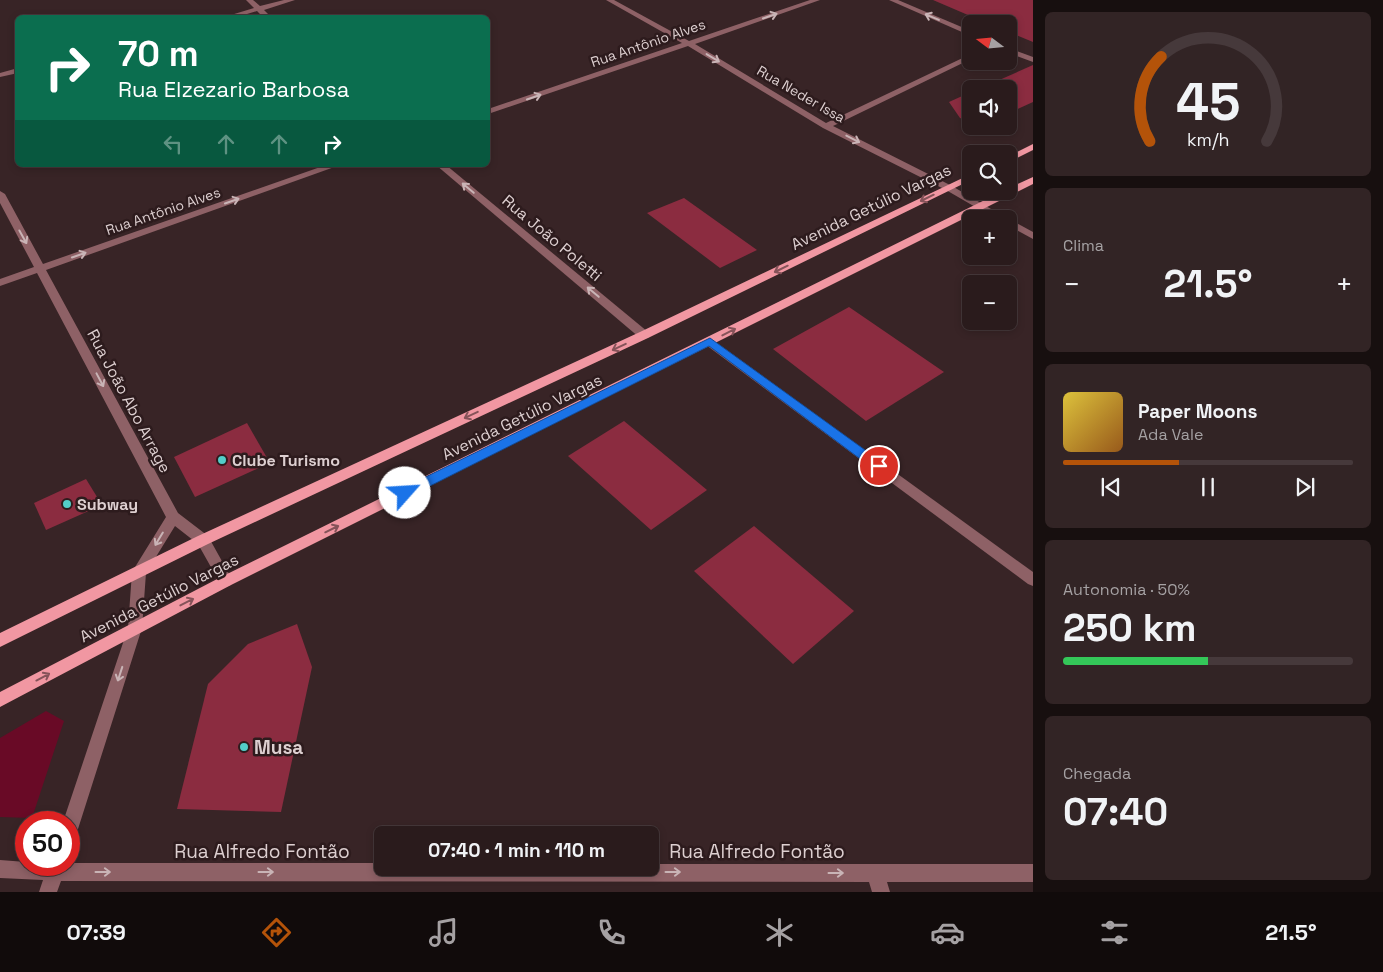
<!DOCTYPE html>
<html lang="pt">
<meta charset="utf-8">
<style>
:root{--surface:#2a1b1c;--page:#322425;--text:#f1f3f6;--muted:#a5a1a3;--line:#46393b;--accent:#b45309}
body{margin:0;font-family:"Space Grotesk",sans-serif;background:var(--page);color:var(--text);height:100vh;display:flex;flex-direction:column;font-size:19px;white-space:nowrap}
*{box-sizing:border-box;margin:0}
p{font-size:16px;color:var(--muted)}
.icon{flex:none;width:28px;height:28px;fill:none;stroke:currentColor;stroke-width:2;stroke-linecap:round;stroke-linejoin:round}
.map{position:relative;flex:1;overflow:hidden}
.side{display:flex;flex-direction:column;gap:12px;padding:12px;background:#170f0f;width:350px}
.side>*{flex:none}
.top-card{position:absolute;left:15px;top:15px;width:475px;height:152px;border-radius:8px;box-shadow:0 2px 8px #0003,0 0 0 1px var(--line);background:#0b6e4f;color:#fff;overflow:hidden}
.needle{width:32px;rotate:286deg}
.fabs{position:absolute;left:962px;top:15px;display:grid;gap:10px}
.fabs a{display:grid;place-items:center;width:55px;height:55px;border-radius:8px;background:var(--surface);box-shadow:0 2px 8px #0003,0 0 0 1px var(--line);font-size:25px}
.speed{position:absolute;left:15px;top:811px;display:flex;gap:10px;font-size:25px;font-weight:700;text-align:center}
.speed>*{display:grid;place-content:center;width:65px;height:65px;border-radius:50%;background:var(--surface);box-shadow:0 2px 8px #0003,0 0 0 1px var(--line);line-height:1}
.speed .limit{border:8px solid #d22;background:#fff;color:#111}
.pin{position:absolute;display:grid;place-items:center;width:42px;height:42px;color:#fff;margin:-21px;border:2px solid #fff;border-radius:50%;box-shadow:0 1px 5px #0007}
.me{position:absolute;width:55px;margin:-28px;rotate:64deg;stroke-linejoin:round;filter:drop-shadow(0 0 4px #0008)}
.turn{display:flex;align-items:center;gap:18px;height:105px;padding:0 20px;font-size:22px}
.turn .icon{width:65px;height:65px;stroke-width:2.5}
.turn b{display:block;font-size:35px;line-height:42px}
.lanes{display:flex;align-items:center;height:48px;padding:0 20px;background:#0003;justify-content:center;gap:25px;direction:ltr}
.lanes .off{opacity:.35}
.big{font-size:38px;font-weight:600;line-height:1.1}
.side .widget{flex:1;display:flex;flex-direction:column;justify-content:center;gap:8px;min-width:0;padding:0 18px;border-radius:8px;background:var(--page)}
.side .dial{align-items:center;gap:0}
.dial svg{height:130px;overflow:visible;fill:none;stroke:var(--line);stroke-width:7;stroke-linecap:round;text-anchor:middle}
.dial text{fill:var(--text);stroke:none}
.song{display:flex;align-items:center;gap:15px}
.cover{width:60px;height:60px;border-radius:8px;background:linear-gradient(135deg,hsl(50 70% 55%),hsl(30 70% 35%))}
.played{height:5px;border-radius:2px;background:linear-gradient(90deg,var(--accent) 40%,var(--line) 40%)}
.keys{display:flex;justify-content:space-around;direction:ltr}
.heat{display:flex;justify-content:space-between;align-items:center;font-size:28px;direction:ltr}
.charge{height:8px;border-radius:4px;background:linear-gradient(90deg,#34c759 50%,var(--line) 0)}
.trip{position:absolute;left:374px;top:826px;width:285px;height:50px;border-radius:8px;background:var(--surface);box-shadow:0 2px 8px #0003,0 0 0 1px var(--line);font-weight:600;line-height:50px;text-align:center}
.menu{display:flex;height:80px;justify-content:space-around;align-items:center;background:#110b0b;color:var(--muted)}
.menu .icon{width:35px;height:35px}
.menu .active{color:var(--accent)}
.menu b{font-size:22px;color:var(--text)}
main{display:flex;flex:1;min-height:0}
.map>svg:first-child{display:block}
.green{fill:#690a26}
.building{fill:#8b2c40}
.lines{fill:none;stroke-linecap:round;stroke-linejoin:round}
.minor{fill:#8e6166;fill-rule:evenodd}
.major{fill:#f197a2;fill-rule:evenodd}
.oneway{stroke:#c9b4b6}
.oneway2{stroke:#855359}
.route{fill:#1a73e8;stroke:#114b97}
.poi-dot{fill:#53cdc9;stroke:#2d1b1d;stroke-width:2}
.labels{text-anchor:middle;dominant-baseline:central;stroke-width:5;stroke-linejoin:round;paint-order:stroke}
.far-street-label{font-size:14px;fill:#ddcfd0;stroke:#2d1b1d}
.street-label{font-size:16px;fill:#ddcfd0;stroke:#2d1b1d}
.poi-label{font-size:16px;font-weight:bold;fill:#ddcfd0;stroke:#2d1b1d;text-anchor:start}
.near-poi-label{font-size:19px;font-weight:bold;fill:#ddcfd0;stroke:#2d1b1d;text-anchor:start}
.near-street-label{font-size:19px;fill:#ddcfd0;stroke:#2d1b1d}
</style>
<main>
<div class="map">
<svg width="1033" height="892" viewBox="0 0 1033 892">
<rect width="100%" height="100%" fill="#382426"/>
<!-- green -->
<path class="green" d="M 46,711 L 64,721 L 32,818 L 0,817 L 0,738 Z"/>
<!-- building -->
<g class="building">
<path d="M 933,0 L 1033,0 L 1033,42 L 1009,32 L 1009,24 L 989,24 Z"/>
<path d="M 1033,65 L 1033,102 L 1009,113 L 1009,89 L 979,89 Z"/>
<path d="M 971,92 L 971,123 L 960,118 L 949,102 Z"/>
<path d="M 684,198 L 757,250 L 720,268 L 647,213 Z"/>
<path d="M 849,307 L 944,372 L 866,421 L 773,349 Z"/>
<path d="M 624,421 L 707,490 L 651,530 L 568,456 Z"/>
<path d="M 247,423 L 270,463 L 195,497 L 174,457 Z"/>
<path d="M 86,479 L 102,505 L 46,530 L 34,503 Z"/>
<path d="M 754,526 L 854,611 L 793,664 L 694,571 Z"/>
<path d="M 297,624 L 312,667 L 281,812 L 177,809 L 208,684 L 248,644 Z"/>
</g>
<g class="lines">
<!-- minor -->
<g class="minor">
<path d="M 246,0 L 253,0 L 260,6 L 284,0 L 295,0 L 264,10 L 272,18 L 264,18 L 257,11 L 234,18 L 221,18 L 254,8 Z"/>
<path d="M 606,0 L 614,0 L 689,41 L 810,0 L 820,0 L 695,44 L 826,123 L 971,54 L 971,59 L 833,126 L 952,186 L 1008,219 L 996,219 L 946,190 L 823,128 L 688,46 L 488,114 L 488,109 L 682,43 Z"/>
<path d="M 889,0 L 898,0 L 971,31 L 971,36 Z"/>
<path d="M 1009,48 L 1033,57 L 1033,62 L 1009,53 Z"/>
<path d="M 18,68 L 18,73 L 0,77 L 0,73 Z"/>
<path d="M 326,165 L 340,165 L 46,270 L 178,513 L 208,536 L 233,581 L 231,585 L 226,587 L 221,585 L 198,544 L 175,526 L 146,573 L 142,628 L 78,829 L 75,835 L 69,838 L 69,822 L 63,822 L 128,628 L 132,572 L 166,517 L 37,273 L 0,286 L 0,279 L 34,267 L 0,203 L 0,191 L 5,194 L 43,264 Z"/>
<path d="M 436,165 L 446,165 L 648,332 L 650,335 L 648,338 L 640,338 Z"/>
<path d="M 1009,219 L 1033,232 L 1033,239 L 1009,226 Z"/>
<path d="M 710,338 L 1033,572 L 1033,586 L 1028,584 L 706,345 L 704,342 Z"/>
<path d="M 0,860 L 26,862 L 26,865 L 69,865 L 69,863 L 382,863 L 382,868 L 650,868 L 650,864 L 1033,864 L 1033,882 L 887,882 L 890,892 L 872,892 L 869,882 L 61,881 L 57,892 L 39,892 L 43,880 L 0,878 Z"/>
</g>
<!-- major -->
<g class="major">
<path d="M 1033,144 L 1033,150 L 1009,162 L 1009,156 Z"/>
<path d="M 971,174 L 971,180 L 648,338 L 208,544 L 0,647 L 0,633 L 198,536 L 640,332 Z"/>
<path d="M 1033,177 L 1033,184 L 231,585 L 0,707 L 0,692 L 221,577 L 1003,191 L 1009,191 L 1009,188 Z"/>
</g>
</g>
<!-- one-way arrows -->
<defs><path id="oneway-shaft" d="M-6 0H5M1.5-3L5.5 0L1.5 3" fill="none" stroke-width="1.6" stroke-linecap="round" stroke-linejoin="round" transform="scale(1.25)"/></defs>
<g class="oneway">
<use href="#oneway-shaft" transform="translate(770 16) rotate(-19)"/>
<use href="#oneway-shaft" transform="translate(932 17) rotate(-157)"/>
<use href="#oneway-shaft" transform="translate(713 58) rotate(31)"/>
<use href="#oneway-shaft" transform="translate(534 97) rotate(-19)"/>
<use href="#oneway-shaft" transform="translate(853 139) rotate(27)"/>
<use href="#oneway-shaft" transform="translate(468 188) rotate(-140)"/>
<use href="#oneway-shaft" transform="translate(232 201) rotate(-19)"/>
<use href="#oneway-shaft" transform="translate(23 237) rotate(61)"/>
<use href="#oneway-shaft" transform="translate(79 255) rotate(-19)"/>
<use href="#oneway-shaft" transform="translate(593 292) rotate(-140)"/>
<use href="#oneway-shaft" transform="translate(100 380) rotate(62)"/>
<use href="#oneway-shaft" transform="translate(159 539) rotate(121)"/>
<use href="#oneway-shaft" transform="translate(120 674) rotate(108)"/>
<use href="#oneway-shaft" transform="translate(103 872)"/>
<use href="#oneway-shaft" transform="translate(266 872)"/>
<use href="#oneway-shaft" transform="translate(673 872)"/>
<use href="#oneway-shaft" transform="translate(836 873)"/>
</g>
<g class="oneway2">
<use href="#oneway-shaft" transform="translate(927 198) rotate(154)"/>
<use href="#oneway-shaft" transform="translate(781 269) rotate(154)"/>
<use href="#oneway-shaft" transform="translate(729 332) rotate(-27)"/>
<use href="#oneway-shaft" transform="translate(619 347) rotate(155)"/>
<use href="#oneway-shaft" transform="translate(471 415) rotate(155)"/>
<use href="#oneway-shaft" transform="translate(332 529) rotate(-26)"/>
<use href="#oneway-shaft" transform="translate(187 602) rotate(-27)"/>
<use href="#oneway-shaft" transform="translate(43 677) rotate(-28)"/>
</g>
<!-- route -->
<path class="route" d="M 710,338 L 883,463 L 885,466 L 883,470 L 875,470 L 709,346 L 410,496 L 401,496 L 399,493 L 401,489 Z"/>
<!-- markers -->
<g class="poi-dot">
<circle cx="222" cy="460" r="5"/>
<circle cx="67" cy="504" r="5"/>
<circle cx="244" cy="747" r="5"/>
</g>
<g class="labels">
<!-- far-street labels -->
<g class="far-street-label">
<text transform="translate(648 43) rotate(-19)">Rua Antônio Alves</text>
<text transform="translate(801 94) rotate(30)">Rua Neder Issa</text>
<text transform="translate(163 211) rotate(-19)">Rua Antônio Alves</text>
</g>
<!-- street labels -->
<g class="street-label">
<text transform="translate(871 207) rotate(-26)">Avenida Getúlio Vargas</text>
<text transform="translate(552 238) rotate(40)">Rua João Poletti</text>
<text transform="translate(129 401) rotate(62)">Rua João Abo Arrage</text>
<text transform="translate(522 417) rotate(-26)">Avenida Getúlio Vargas</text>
<text transform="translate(159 598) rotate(-27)">Avenida Getúlio Vargas</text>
</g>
<!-- poi labels -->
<g class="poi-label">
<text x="232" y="460">Clube Turismo</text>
<text x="77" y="504">Subway</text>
</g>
<!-- near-poi labels -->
<g class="near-poi-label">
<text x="254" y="747">Musa</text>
</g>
<!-- near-street labels -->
<g class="near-street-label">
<text x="262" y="851">Rua Alfredo Fontão</text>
<text x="757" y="851">Rua Alfredo Fontão</text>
</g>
</g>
</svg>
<div class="fabs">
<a><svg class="needle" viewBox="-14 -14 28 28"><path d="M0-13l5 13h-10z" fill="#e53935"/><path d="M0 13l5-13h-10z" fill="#a5a1a3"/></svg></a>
<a><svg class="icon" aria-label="sound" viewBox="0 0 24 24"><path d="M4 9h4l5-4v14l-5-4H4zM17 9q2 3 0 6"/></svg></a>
<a><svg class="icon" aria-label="search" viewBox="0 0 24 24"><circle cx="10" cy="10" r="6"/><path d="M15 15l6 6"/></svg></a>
<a>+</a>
<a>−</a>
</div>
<div class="speed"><div class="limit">50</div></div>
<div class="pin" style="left:879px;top:466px;background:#d93025"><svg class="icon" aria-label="arrive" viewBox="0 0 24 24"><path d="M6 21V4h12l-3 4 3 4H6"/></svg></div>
<svg class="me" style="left:405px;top:493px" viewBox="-20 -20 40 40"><circle r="19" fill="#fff"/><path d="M0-13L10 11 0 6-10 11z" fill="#1a73e8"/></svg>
<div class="trip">07:40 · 1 min · 110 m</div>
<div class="top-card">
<div class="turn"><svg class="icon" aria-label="right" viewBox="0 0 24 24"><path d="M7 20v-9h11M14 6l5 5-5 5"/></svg><div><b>70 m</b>Rua Elzezario Barbosa</div></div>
<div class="lanes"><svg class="icon off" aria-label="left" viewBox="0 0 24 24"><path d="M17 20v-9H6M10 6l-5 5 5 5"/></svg><svg class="icon off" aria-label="ahead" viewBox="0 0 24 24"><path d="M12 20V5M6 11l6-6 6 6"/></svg><svg class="icon off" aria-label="ahead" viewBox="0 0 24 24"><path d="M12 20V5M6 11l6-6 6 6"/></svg><svg class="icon" aria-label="right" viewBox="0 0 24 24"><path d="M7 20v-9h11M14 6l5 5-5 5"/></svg></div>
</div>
</div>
<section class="side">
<div class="widget dial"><svg viewBox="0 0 100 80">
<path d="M14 69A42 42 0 1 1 86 69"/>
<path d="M14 69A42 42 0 0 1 21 17" stroke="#b45309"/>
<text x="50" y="56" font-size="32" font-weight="700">45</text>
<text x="50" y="72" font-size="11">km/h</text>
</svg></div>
<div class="widget"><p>Clima</p>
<div class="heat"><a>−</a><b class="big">21.5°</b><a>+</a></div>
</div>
<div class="widget">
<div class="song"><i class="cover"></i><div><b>Paper Moons</b><p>Ada Vale</p></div></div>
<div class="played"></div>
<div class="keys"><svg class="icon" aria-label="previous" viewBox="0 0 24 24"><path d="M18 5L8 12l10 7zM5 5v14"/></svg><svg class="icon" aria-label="pause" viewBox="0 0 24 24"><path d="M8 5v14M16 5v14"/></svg><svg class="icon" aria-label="next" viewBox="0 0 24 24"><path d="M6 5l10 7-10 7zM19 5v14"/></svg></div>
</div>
<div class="widget"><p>Autonomia · 50%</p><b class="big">250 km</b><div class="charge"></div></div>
<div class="widget"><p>Chegada</p><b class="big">07:40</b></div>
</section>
</main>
<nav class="menu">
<b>07:39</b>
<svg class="icon active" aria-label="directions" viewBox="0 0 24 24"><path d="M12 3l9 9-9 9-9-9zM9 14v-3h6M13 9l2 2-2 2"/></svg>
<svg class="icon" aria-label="music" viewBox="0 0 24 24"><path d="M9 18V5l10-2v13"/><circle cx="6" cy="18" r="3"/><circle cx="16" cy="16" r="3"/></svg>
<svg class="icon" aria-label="phone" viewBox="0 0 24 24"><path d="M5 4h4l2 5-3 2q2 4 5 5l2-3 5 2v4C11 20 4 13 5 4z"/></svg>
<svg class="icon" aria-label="climate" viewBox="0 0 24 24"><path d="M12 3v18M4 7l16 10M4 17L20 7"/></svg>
<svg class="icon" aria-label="car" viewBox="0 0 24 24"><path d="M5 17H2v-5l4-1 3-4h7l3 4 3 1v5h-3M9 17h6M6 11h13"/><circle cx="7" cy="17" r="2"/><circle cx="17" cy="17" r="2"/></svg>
<svg class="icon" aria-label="filters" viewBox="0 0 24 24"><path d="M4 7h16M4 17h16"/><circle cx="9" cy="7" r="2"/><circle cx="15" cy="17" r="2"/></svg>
<b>21.5°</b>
</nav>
